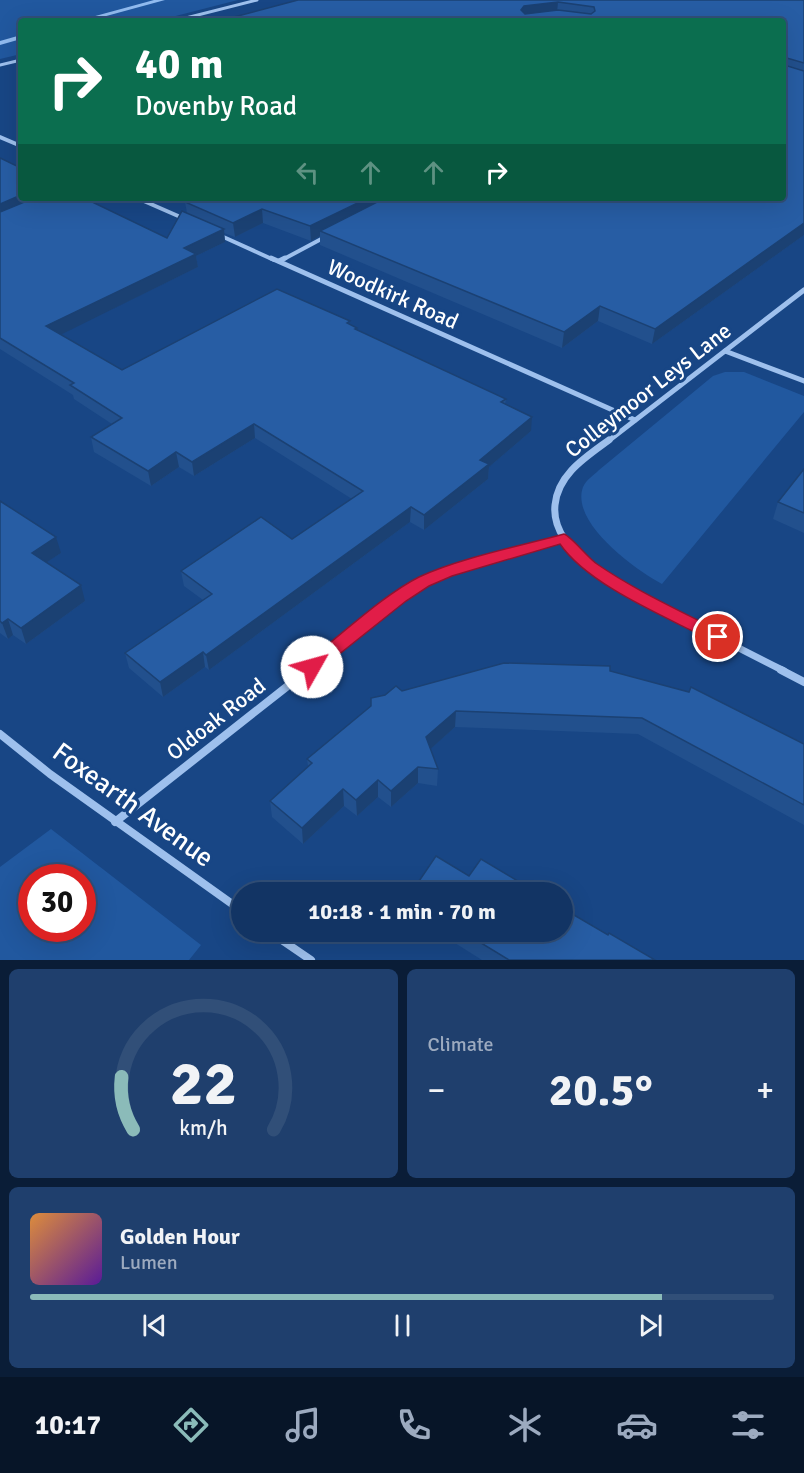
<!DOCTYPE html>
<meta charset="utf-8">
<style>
:root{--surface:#123464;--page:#1f3f6d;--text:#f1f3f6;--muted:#9caabf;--line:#314f78;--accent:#8bbbb9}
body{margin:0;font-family:Signika,sans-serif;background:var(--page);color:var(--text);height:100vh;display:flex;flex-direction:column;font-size:22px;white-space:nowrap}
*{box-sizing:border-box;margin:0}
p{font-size:20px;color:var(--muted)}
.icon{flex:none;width:33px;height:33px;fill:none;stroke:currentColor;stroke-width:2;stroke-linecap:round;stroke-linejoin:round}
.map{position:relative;height:960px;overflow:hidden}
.panel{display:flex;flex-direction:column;gap:9px;padding:9px;background:#0a1d37;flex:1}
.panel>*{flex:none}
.guide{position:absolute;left:18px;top:18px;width:768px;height:183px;border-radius:6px;box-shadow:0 6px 24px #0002,0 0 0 2px var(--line);background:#0b6e4f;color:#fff;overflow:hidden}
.speed{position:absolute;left:18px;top:864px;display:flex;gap:12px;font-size:30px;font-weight:700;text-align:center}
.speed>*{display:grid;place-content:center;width:78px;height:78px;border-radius:50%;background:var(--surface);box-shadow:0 6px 24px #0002,0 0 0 2px var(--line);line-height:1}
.speed .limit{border:9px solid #d22;background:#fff;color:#111}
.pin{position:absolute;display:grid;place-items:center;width:51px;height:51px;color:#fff;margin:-26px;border:3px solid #fff;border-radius:50%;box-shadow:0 2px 6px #0007}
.me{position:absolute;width:66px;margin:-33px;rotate:52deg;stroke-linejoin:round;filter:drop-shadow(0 0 4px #0008)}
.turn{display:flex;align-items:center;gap:21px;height:126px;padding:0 18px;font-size:27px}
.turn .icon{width:78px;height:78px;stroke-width:2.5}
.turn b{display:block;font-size:42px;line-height:51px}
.lanes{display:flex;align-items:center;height:57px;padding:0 18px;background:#0003;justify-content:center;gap:30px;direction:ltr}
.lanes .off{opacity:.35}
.big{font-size:45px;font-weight:700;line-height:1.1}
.panel .widget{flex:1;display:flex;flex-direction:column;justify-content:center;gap:9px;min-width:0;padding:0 21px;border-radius:9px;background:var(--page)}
.panel .dial{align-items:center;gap:0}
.dial svg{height:156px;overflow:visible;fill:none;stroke:var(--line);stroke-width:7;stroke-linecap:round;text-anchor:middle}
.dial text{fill:var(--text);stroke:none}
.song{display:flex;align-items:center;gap:18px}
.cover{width:72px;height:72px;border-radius:9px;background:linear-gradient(135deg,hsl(30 70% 55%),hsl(270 70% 35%))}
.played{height:6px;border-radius:3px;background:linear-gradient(90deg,var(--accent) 85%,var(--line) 85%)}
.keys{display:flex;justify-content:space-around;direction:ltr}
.heat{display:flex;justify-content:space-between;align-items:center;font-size:33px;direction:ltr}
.panel .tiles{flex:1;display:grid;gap:9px;grid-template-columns:1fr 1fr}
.widget:last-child{grid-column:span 2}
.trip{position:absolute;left:231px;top:882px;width:342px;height:60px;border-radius:30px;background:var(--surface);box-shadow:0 6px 24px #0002,0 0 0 2px var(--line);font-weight:700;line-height:60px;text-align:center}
.dock{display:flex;height:96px;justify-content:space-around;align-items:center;background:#071528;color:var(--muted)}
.dock .icon{width:42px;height:42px}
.dock .on{color:var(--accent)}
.dock b{font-size:27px;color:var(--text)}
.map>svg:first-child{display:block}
.green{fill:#21589f;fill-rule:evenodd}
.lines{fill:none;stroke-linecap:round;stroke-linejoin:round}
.stream{fill:#91bbef;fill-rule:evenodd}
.street-far4{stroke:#9ec0ed;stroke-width:3}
.street-far3{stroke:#9ec0ed;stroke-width:4}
.street-far2{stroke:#9ec0ed;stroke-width:5}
.street-far1{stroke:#9ec0ed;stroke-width:7}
.street{stroke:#9ec0ed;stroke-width:8}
.wall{fill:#22508d}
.shaded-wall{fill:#1b4173}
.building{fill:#275da4;stroke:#1b4173;stroke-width:1.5;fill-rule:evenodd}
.route{fill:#e11d48;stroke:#92132f;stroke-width:1.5}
.labels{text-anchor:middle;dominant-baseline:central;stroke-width:6;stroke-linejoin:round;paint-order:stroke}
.street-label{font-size:22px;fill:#fff;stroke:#184685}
.near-street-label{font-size:27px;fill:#fff;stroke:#184685}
</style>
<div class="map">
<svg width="804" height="960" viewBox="0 0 804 960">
<rect width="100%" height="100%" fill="#184685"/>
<!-- green -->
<g class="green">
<path d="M 0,0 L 238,0 L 156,21 L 21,21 L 21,54 L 0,59 Z"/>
<path d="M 725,372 L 744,372 L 804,396 L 804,412 L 662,584 C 636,570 570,523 583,487 C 586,480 594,475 599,470 L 713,376 Z"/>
<path d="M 51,829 L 201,945 L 189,960 L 0,960 L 0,867 ZM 32,878 L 82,878 L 82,928 L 32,928 Z"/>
</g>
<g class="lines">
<!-- stream -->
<g class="stream">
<path d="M 154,0 L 165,0 L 88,21 L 77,21 Z"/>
<path d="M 21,35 L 21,39 L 0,45 L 0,41 Z"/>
</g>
<!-- street-far4 -->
<g class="street-far4">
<path d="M 174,21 L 257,0"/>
<path d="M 0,65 L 21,60"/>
</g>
<!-- street-far3 -->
<g class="street-far3">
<path d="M 0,137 L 21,146"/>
<path d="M 137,198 L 185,219"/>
<path d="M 219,235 L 274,260"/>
<path d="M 282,260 L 325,237"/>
</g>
<!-- street-far2 -->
<g class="street-far2">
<path d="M 271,258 L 635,420"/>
<path d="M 279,261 L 285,258"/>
<path d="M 725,351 L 804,381"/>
<path d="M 607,442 L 804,290"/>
</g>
<!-- street-far1 -->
<g class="street-far1">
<path d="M 609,440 C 586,457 558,474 555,505 C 549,561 650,601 690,622 C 721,639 752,655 784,671"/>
<path d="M 306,671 C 344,641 381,605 423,582 C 461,562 522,550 564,538"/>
</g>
<!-- street -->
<g class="street">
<path d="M 781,670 L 804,682"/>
<path d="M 0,734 L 50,774 L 242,911"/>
<path d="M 115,822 L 308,670"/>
<path d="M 270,932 L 311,960"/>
</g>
</g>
<!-- wall -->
<g class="wall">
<path d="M 298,0 L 804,0 L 804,235 L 652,344 L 598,321 L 562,348 L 320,245 L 320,236 L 311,241 L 263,223 L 235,237 L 224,233 L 225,242 L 196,256 L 198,267 L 61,334 L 122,370 L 350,325 L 357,330 L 506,399 L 505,404 L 531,431 L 489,467 L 488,479 L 424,530 L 410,522 L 209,670 L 205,667 L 163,697 L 129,668 L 125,653 L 203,600 L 184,586 L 181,571 L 292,539 L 352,499 L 255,438 L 194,476 L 179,467 L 151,486 L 94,452 L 91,437 L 112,424 L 74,399 L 73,395 L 0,349 L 0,158 L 21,198 L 167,238 L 187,213 L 185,202 L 186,200 L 183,198 L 783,198 L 783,21 L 219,21 Z"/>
<path d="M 804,469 L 804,533 L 773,519 L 778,502 Z"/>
<path d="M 0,501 L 61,553 L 46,562 L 85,601 L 26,644 L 13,635 L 8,639 L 0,633 Z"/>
<path d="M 610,671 L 804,744 L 804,825 L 638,734 L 455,727 L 430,749 L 438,769 L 437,786 L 418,783 L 391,807 L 378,797 L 357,816 L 344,806 L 303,844 L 272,817 L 270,801 L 308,766 L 307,759 L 371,706 L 371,698 L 402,691 Z"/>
<path d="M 440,932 L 562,932 L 608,935 L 655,960 L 482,960 L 439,933 Z"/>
</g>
<!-- shaded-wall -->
<g class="shaded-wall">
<path d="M 558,2 L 557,13 L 524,17 L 521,10 L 524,6 Z"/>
<path d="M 787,58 L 784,70 L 783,71 L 783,60 Z"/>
<path d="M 21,195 L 21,198 L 46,198 L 0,218 L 0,204 Z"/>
<path d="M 368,198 L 397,198 L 320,231 L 320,236 L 311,241 L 310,226 Z"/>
<path d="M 262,209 L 263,223 L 235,237 L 233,223 Z"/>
<path d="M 804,223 L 804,235 L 652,344 L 655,329 Z"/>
<path d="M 224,229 L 225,242 L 196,256 L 198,267 L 50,340 L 46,326 L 184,248 Z"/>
<path d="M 600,306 L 598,321 L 562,348 L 564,332 Z"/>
<path d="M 532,417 L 531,431 L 489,467 L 488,479 L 424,530 L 424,515 L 480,460 Z"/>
<path d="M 254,424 L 255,438 L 194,476 L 192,462 Z"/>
<path d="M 176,452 L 179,467 L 151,486 L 148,471 Z"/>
<path d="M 411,507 L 410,522 L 209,670 L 206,655 Z"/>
<path d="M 56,537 L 61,553 L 36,569 L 32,553 Z"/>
<path d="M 81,585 L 85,601 L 26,644 L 21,628 Z"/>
<path d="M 8,619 L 13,635 L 8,639 L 2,623 Z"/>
<path d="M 203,652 L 205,667 L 163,697 L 160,682 Z"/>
<path d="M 456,711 L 455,727 L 426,753 L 426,737 Z"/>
<path d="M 418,767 L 418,783 L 391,807 L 391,791 Z"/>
<path d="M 378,780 L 378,797 L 357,816 L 356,800 Z"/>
<path d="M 343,789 L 344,806 L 303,844 L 302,828 Z"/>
</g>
<!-- building -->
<g class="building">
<path d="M 298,0 L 804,0 L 804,63 L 787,58 L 783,60 L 783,21 L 219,21 ZM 558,2 L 594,7 L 595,11 L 591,14 L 558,10 L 525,14 L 521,10 L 524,6 Z"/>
<path d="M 783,62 L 784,65 L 804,71 L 804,223 L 655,329 L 600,306 L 564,332 L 320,231 L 385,198 L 783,198 Z"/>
<path d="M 0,158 L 21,168 L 21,195 L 0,204 Z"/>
<path d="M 34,198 L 84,198 L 167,238 L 182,211 L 224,229 L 184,248 L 196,254 L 46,326 L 122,370 L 277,289 L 350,321 L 347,323 L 357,328 L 355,329 L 506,399 L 501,402 L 532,417 L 480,460 L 489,464 L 424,515 L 411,507 L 206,655 L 203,652 L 160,682 L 125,653 L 212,594 L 181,571 L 261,517 L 292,539 L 363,491 L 254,424 L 192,462 L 176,452 L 148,471 L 91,437 L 122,418 L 70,385 L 74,383 L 0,338 L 0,212 Z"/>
<path d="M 188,198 L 368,198 L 310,226 L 262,209 L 233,223 L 185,202 Z"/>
<path d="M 804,469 L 804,513 L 778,502 Z"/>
<path d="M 0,501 L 56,537 L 32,553 L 81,585 L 21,628 L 8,619 L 2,623 L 0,621 Z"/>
<path d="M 504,663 L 610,666 L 610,671 L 689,692 L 691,687 L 804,744 L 804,805 L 642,718 L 456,711 L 426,737 L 438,769 L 418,767 L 391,791 L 378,780 L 356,800 L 343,789 L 302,828 L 270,801 L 312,763 L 307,759 L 371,706 L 371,698 L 385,695 L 396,686 L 402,691 Z"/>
<path d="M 436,856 L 469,876 L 481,859 L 536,892 L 417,892 L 413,890 Z"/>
<path d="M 562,908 L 608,935 L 609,933 L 655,960 L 509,960 L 463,932 L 562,932 Z"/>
</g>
<!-- route -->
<path class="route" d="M 564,534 C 571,536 588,558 597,564 C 636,591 681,611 723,633 L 726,637 L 723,641 L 712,641 C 667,617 589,586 560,544 L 452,576 L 429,586 L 406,601 L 318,671 L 312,673 L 306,671 L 304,667 L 306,662 C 339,637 383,595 419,577 C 460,558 520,546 564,534 Z"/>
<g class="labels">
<!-- street labels -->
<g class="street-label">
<text transform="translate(393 294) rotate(24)">Woodkirk Road</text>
<text transform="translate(648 390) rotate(-38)">Colleymoor Leys Lane</text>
<text transform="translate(216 719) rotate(-38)">Oldoak Road</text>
</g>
<!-- near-street labels -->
<g class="near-street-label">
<text transform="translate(133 805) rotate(36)">Foxearth Avenue</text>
</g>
</g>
</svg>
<div class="speed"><div class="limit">30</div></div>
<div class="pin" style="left:718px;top:637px;background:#d93025"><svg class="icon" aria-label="arrive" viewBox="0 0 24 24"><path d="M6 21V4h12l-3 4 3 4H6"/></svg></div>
<svg class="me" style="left:312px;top:667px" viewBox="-20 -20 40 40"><circle r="19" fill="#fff"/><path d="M0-13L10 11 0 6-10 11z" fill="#e11d48"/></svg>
<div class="trip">10:18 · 1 min · 70 m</div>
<div class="guide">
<div class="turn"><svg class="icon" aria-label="right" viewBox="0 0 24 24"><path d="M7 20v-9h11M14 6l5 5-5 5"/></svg><div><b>40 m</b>Dovenby Road</div></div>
<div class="lanes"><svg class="icon off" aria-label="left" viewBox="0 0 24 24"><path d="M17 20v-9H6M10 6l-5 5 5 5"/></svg><svg class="icon off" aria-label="ahead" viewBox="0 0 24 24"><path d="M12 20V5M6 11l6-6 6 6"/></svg><svg class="icon off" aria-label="ahead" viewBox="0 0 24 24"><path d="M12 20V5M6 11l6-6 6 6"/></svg><svg class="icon" aria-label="right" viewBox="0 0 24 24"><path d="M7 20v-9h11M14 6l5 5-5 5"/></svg></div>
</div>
</div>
<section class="panel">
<div class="tiles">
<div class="widget dial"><svg viewBox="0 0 100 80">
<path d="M14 69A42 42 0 1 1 86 69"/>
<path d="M14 69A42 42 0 0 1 8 42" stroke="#8bbbb9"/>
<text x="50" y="56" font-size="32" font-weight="700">22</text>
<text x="50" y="72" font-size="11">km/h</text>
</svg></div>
<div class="widget"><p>Climate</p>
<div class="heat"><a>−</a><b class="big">20.5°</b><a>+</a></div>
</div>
<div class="widget">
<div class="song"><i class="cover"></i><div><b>Golden Hour</b><p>Lumen</p></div></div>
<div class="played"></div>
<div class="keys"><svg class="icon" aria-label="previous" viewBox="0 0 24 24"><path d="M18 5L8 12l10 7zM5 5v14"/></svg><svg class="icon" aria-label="pause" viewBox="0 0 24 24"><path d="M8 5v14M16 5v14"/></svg><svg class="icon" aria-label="next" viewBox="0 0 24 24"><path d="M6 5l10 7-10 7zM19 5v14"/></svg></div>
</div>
</div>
</section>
<nav class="dock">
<b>10:17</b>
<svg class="icon on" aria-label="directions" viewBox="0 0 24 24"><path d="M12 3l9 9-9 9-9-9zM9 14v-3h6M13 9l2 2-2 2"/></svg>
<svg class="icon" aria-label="music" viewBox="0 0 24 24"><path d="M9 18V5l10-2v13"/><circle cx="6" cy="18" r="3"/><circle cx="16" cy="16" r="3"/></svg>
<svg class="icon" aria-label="phone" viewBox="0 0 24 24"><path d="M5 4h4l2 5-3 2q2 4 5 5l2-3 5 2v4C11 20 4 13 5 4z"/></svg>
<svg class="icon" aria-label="climate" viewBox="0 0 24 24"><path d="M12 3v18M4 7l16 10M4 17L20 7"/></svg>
<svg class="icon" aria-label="car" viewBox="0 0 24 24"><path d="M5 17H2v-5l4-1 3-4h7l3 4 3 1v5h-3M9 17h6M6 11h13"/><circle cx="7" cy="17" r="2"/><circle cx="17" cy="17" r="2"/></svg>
<svg class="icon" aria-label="filters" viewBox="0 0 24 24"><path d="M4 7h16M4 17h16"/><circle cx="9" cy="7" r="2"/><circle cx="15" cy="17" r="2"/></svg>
</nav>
